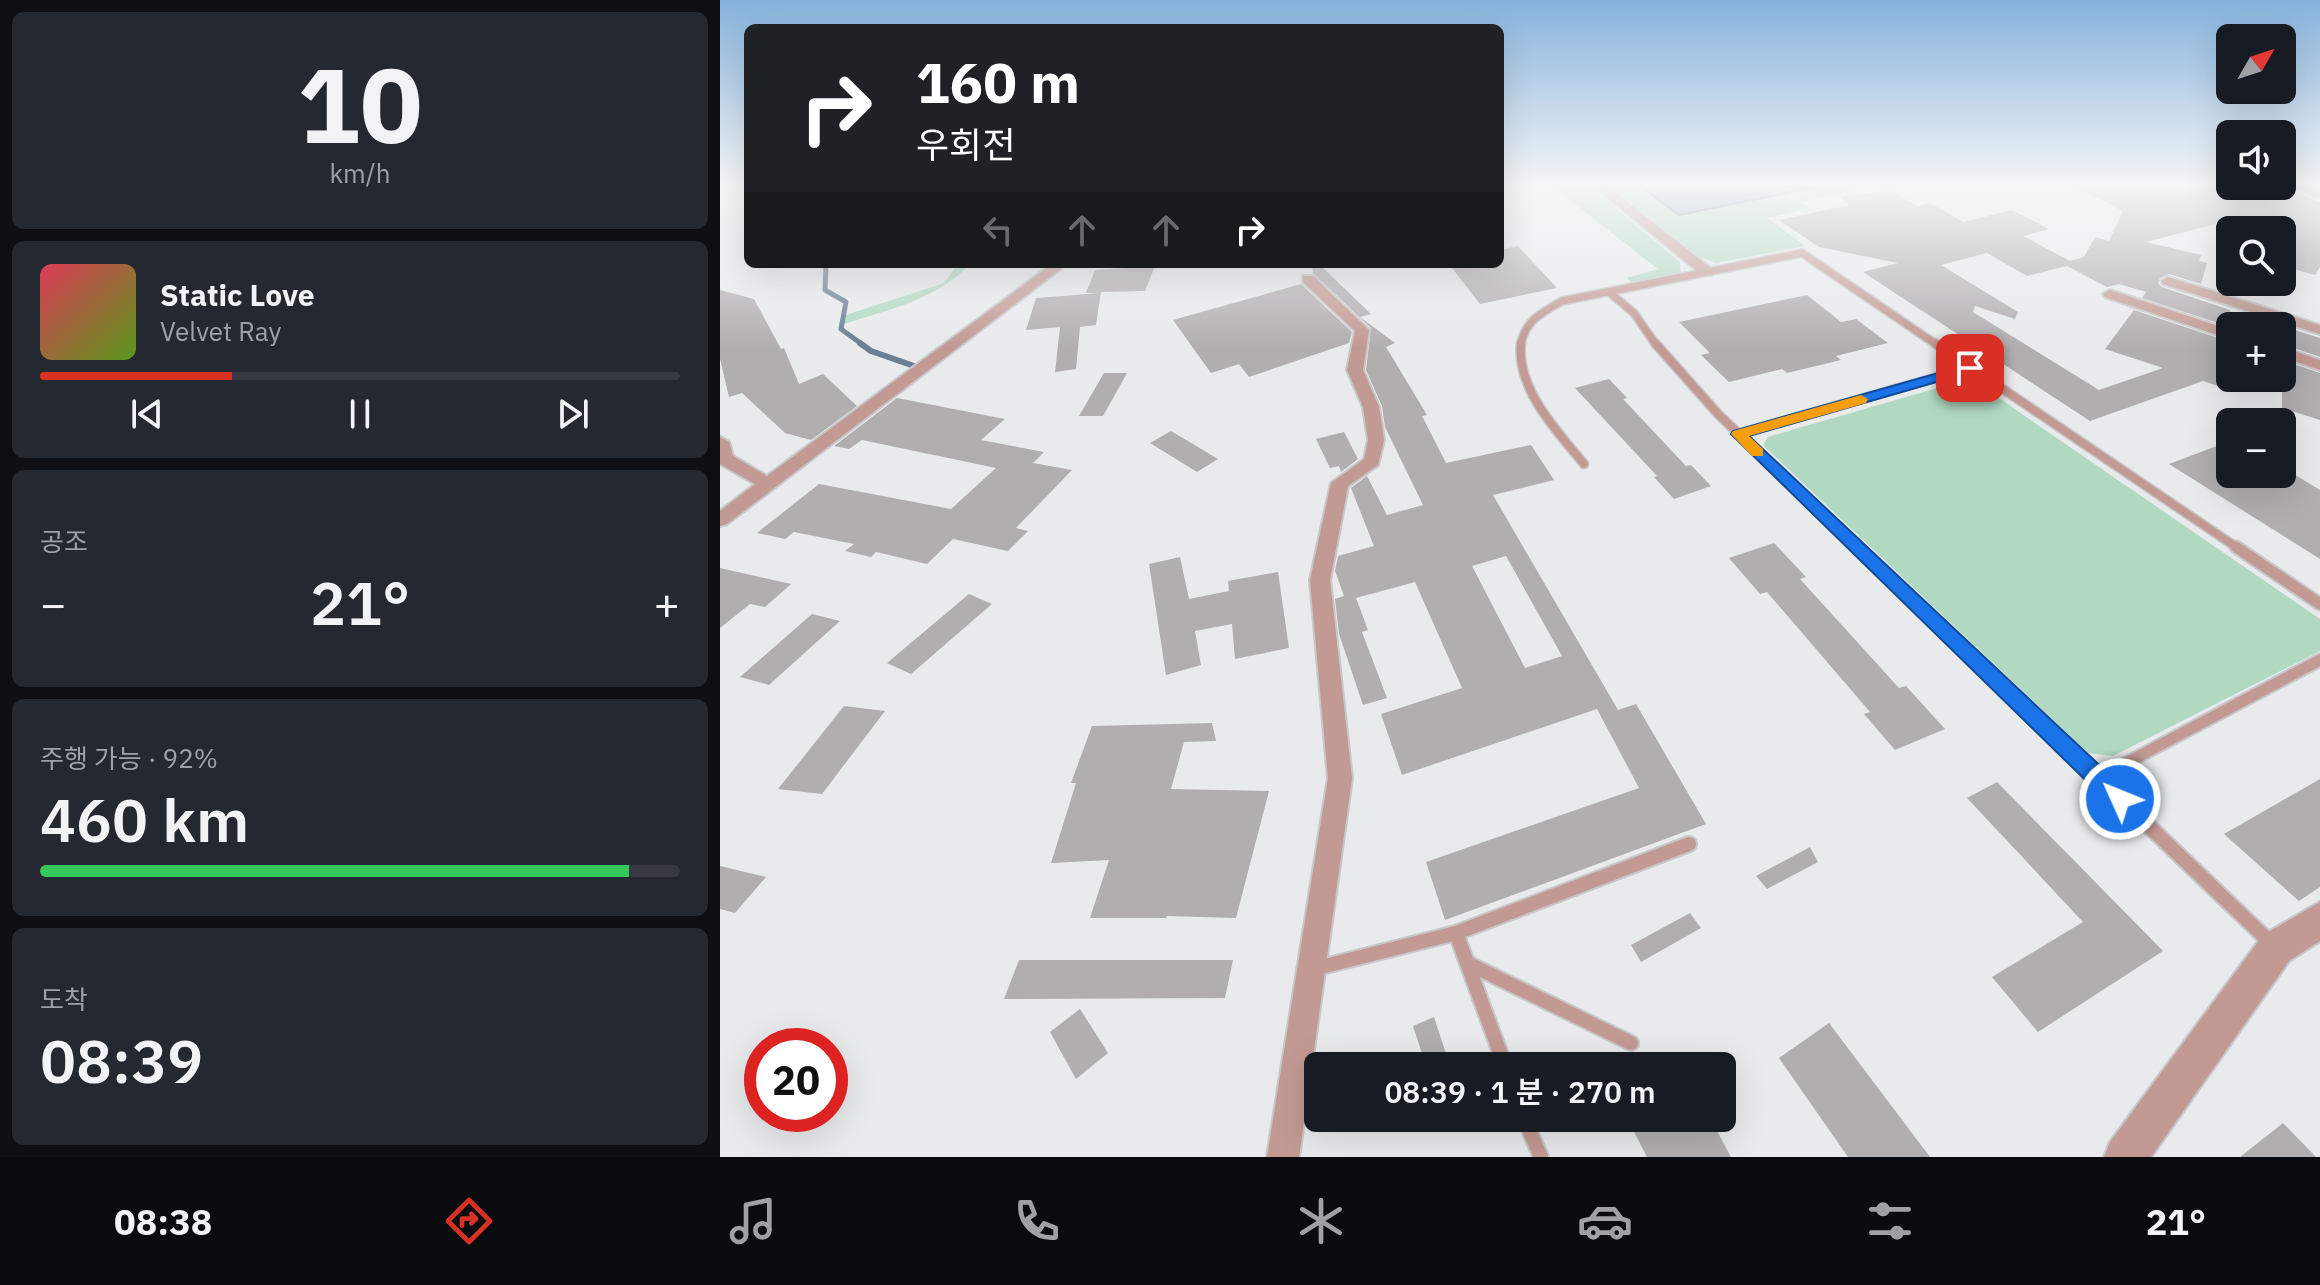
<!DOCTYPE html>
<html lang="ko">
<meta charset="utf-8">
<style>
:root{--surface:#171b24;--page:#242831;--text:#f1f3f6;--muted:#9ea1a6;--line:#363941;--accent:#d93025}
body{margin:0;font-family:"IBM Plex Sans","Noto Sans KR",sans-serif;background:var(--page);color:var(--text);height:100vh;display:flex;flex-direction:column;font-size:30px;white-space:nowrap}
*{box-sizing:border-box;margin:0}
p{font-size:26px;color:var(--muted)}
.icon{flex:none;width:44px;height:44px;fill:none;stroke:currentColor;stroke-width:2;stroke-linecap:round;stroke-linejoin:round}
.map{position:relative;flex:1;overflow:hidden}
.side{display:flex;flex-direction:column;gap:12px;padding:12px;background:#0d0f14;width:720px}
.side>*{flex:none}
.banner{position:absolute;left:24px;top:24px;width:760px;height:244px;border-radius:12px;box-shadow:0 8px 32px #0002;background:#202124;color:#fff;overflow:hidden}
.needle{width:52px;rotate:51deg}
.fabs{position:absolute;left:1496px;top:24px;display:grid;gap:16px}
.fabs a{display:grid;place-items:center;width:80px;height:80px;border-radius:12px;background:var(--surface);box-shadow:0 8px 32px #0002;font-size:40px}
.speed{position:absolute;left:24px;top:1028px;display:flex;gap:16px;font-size:40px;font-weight:700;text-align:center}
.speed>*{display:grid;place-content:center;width:104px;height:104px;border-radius:50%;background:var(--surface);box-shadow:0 8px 32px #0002;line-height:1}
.speed .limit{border:12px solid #d22;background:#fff;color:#111}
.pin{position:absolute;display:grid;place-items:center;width:68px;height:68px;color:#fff;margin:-34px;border-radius:16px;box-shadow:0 4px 12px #0006}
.me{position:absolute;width:88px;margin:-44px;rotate:314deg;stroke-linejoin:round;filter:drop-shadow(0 0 6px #0008)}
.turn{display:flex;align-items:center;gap:28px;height:168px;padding:0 40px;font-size:36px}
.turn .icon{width:104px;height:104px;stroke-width:2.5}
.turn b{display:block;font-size:56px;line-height:68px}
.lanes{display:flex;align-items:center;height:76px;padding:0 40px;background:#0003;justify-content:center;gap:40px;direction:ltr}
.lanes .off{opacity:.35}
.big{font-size:60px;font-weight:600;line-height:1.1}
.side .widget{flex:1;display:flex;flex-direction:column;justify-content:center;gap:12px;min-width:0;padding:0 28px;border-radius:12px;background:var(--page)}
.side .dial{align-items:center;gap:0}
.dial b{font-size:104px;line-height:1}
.song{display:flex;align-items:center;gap:24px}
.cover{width:96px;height:96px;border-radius:12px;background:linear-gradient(135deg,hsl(350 70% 55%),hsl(90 70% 35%))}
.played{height:8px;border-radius:4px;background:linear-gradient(90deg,var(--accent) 30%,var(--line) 30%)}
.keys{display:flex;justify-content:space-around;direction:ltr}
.heat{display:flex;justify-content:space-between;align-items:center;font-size:44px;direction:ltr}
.charge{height:12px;border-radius:6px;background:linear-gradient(90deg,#34c759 92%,var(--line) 0)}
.trip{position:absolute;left:584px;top:1052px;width:432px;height:80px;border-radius:12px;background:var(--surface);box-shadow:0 8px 32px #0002;font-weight:600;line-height:80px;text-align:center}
.dock{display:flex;height:128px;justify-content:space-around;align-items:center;background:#090b0e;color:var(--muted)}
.dock .icon{width:56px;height:56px}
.dock .current{color:var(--accent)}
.dock b{font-size:36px;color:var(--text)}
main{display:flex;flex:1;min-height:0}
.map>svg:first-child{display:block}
.green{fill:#b1d9c2}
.water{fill:#90b0cb;stroke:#697f93;stroke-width:2}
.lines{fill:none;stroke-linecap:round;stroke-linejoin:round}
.stream-far1{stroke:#697f93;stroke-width:5}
.stream{stroke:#697f93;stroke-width:6}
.building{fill:#b1aeb0;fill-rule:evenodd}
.service-far3-casing{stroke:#c6c7c9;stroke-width:10}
.service-far2-casing{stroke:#c6c7c9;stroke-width:11}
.service-far1-casing{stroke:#c6c7c9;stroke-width:15}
.service-casing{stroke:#c6c7c9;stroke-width:18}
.minor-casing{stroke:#c6c7c9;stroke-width:4}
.tertiary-casing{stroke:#c6c7c9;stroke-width:4}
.service-far3{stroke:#c39993;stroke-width:7}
.service-far2{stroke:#c39993;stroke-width:8}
.service-far1{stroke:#c39993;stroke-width:11}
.service{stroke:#c39993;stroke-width:14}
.minor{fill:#c39993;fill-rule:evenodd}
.tertiary{fill:#c39993;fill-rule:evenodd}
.route{fill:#1a73e8;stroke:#114b97;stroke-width:2}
.slow{fill:#f59e0b}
</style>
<main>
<section class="side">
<div class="widget dial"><b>10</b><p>km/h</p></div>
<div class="widget">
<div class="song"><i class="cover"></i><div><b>Static Love</b><p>Velvet Ray</p></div></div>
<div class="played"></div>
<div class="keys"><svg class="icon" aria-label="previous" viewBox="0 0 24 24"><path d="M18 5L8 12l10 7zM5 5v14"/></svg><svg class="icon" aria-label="pause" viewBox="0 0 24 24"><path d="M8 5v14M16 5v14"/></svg><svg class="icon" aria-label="next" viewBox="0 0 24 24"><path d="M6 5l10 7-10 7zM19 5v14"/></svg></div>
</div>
<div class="widget"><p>공조</p>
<div class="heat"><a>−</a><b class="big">21°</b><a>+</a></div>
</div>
<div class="widget"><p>주행 가능 · 92%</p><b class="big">460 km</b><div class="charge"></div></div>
<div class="widget"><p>도착</p><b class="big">08:39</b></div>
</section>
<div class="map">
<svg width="1600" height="1157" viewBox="0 0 1600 1157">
<rect width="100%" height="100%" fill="#e9eaec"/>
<!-- green -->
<g class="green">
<path d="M 832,186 L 869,186 L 960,262 L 961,274 L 912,283 L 907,278 L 938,269 Z"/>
<path d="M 889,186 L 920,186 L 959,215 C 989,209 1109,177 1131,190 L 1082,202 L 1090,208 L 1047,218 L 1085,246 L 996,263 L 980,257 Z"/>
<path d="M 238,264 L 250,264 C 216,300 170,309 124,324 L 126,315 L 224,283 Z"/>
<path d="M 1245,380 L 1254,381 L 1600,619 L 1600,651 L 1393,756 L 1368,753 L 1043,445 L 1048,437 Z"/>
</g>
<!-- water -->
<path class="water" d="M 920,186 L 1100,186 L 959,215 Z"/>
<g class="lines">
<!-- stream-far1 -->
<path class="stream-far1" d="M 106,264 L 105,290 L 126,302 L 121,329 L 143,345"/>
<!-- stream -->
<path class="stream" d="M 140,343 L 151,351 L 194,366"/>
</g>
<!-- building -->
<g class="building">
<path d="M 1354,186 L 1552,186 L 1564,191 L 1572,190 L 1600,202 L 1600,267 L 1595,275 L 1562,266 L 1562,230 L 1553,230 L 1523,217 L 1426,242 L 1481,255 L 1479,261 L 1487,263 L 1481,284 L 1449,274 L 1440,278 L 1438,283 L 1442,287 L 1510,310 L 1510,327 L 1422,298 L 1426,292 L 1399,284 L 1387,287 L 1347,266 L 1307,276 L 1267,253 L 1221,265 L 1298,312 L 1295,319 L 1255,306 L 1253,312 L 1379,390 L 1443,368 L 1385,349 L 1414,310 L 1510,342 L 1510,390 L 1483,381 L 1370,421 L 1143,272 L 1178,263 L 1099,247 L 1059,220 L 1130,205 L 1119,197 L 1170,191 L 1198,206 L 1210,203 L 1243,222 L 1292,210 L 1329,229 L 1303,236 L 1350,261 L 1364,257 L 1375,237 L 1389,241 L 1403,211 Z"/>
<path d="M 798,246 L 837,288 L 760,304 L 729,264 L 780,264 L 780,250 Z"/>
<path d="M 592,264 L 599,264 L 651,314 L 640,317 L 675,343 L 666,347 L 707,415 L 702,416 L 726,463 L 811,445 L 834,480 L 773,495 L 898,710 L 916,704 L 986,824 L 725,920 L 706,862 L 919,788 L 877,709 L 682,775 L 661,714 L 742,688 L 695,582 L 636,598 L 648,630 L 642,632 L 667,698 L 643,705 L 619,634 L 615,599 L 624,596 L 615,571 L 618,556 L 654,546 L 631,488 L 647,476 L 667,515 L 703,505 L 665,427 L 662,406 L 646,370 L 651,328 L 593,273 ZM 786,556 L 842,656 L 805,668 L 752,566 Z"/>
<path d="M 435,266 L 425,291 L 381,292 L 376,325 L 360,327 L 356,369 L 335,372 L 340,327 L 306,330 L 316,298 L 380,293 L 366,293 L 375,270 Z"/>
<path d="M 581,284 L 632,332 L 629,343 L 529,377 L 519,364 L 491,373 L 453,320 Z"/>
<path d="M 0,290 L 34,299 L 61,349 L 64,348 L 79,384 L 103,374 L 137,406 L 91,440 L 65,433 L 22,393 L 9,397 L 0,359 Z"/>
<path d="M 1087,295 L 1121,322 L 1136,319 L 1168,343 L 1116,356 L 1121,360 L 1067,373 L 1062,369 L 1009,382 L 981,355 L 990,353 L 959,322 Z"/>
<path d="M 1562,326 L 1600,338 L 1600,357 L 1562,344 Z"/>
<path d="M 1562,360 L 1600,373 L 1600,420 L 1562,408 Z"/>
<path d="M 384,373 L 407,373 L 383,416 L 359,416 Z"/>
<path d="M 889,379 L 907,398 L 903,399 L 966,466 L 971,465 L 991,486 L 954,499 L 934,477 L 937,476 L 855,388 Z"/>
<path d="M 177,398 L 285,419 L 261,440 L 324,452 L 313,463 L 352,470 L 296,528 L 308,531 L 288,551 L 233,539 L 207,564 L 156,552 L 151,557 L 125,551 L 134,544 L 74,532 L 65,539 L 37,533 L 99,484 L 231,509 L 276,468 L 142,440 L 129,449 L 114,446 Z"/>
<path d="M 451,431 L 498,459 L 477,472 L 430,443 Z"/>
<path d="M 624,432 L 638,459 L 621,472 L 619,466 L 610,468 L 596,439 Z"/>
<path d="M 1510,441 L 1510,474 L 1562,474 L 1562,467 L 1600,490 L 1600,559 L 1449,464 Z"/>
<path d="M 1054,543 L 1086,577 L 1080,579 L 1179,688 L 1186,686 L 1225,729 L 1175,750 L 1144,714 L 1150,712 L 1047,592 L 1040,594 L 1009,558 Z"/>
<path d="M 460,557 L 469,599 L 509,591 L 508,581 L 558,572 L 569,648 L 515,659 L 512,624 L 475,631 L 481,665 L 446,675 L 429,564 Z"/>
<path d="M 0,568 L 71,584 L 45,607 L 30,604 L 0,628 Z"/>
<path d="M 249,594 L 272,604 L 191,674 L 167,663 Z"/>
<path d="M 92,614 L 120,621 L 49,685 L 20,677 Z"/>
<path d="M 124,706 L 165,711 L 102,794 L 58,789 Z"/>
<path d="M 492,723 L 496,741 L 464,742 L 451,789 L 549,791 L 516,918 L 447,916 L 446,918 L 370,918 L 389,860 L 331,863 L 356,783 L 351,783 L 372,726 Z"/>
<path d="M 1600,779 L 1600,887 L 1579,901 L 1504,834 Z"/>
<path d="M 1277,782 L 1443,951 L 1318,1032 L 1272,977 L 1363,922 L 1247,798 Z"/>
<path d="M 1090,847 L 1098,862 L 1047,889 L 1036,876 Z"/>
<path d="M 0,866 L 46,877 L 15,913 L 0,909 Z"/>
<path d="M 970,913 L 981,928 L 921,962 L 911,945 Z"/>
<path d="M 299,960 L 513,960 L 505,998 L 284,999 Z"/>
<path d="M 360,1009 L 388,1053 L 356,1079 L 330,1032 Z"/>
<path d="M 714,1017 L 730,1066 L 706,1066 L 693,1026 Z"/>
<path d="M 1109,1023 L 1210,1157 L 1128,1157 L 1059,1058 Z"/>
<path d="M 907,1118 L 990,1118 L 1011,1157 L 927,1157 Z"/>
<path d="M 1563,1123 L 1596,1157 L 1520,1157 Z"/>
</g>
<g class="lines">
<defs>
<g id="service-far3">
<path d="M 889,292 L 914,313 L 936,345"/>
<path d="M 801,345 C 804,321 823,312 842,301 L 1082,253 L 1217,345"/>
</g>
<g id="service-far2">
<path d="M 801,343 C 796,389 837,431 864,464"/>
<path d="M 935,343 L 998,414 L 1139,549"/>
<path d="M 1215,343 L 1519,549"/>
<path d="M 1018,434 L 1250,368"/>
</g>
<g id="service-far1">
<path d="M 1136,547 L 1416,814"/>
<path d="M 1516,547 L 1600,604"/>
<path d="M 1378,778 L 1600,660"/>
</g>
<g id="service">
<path d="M 1414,812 L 1552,944"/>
<path d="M 736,933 L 785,1066"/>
<path d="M 747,963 L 911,1043"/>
<path d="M 593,969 L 736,933 L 969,844"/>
<path d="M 804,1118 L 821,1157"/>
</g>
<g id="minor">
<path d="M 873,186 L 887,186 L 992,269 L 992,275 L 982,275 Z"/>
<path d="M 1571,186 L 1588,186 L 1600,191 L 1600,199 Z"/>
<path d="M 332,264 L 347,264 L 7,524 L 0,526 L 0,511 L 35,484 L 0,464 L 0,437 L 9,442 L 13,456 L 47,476 Z"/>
<path d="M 583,276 L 593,276 L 649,330 L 643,370 L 659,407 L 664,440 L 658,465 L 628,486 L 610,580 L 632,778 L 579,1157 L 547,1157 L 608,778 L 590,580 L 611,483 L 644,459 L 648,440 L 643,407 L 627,370 L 635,331 L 583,282 Z"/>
<path d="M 1448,277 L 1600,325 L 1600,334 L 1443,284 L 1441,281 Z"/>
<path d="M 1390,290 L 1510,330 L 1510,339 L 1385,297 L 1383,294 Z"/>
<path d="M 1562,347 L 1600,360 L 1600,370 L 1562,357 Z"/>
</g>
<path id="tertiary" d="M 1600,902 L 1600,941 L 1569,961 L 1431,1157 L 1384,1157 L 1390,1142 L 1543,935 Z"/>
</defs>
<!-- service-far3 casing -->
<use href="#service-far3" class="service-far3-casing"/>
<!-- service-far2 casing -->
<use href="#service-far2" class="service-far2-casing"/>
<!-- service-far1 casing -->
<use href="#service-far1" class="service-far1-casing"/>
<!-- service casing -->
<use href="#service" class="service-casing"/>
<!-- minor casing -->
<use href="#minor" class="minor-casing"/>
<!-- tertiary casing -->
<use href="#tertiary" class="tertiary-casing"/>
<!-- service-far3 -->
<use href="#service-far3" class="service-far3"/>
<!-- service-far2 -->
<use href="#service-far2" class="service-far2"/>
<!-- service-far1 -->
<use href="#service-far1" class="service-far1"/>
<!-- service -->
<use href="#service" class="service"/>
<!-- minor -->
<use href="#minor" class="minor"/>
<!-- tertiary -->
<use href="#tertiary" class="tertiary"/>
</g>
<!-- sky -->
<linearGradient id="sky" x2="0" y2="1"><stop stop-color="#85b2dc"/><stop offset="0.53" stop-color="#f5f6f6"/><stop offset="1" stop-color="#f5f6f6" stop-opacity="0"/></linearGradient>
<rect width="1600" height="348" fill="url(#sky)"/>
<!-- route -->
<path class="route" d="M 1250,364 L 1257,368 L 1255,371 L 1029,436 L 1408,792 L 1412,799 L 1408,806 L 1400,809 L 1392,806 L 1011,434 L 1013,431 Z"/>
<!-- slow -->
<path class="slow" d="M 1141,395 L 1148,399 L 1146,403 L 1029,436 L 1043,449 L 1043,456 L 1032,456 L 1011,434 L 1013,431 Z"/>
</svg>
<div class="fabs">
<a><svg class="needle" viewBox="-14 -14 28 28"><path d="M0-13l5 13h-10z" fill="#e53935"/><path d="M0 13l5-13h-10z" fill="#9ea1a6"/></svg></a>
<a><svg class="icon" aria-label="sound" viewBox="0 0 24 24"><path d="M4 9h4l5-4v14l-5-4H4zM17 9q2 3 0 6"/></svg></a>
<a><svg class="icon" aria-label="search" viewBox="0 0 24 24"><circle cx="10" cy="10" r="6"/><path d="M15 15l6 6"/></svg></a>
<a>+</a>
<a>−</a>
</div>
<div class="speed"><div class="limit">20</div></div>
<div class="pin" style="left:1250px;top:368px;background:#d93025"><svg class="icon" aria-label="arrive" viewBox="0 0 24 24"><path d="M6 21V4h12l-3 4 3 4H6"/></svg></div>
<svg class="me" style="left:1400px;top:799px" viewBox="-20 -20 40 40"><circle r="17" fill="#1a73e8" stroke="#fff" stroke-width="3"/><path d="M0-11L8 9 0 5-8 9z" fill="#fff"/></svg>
<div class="trip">08:39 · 1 분 · 270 m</div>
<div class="banner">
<div class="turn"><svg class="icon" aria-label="right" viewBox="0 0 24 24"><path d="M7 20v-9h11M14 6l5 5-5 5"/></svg><div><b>160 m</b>우회전</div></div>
<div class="lanes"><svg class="icon off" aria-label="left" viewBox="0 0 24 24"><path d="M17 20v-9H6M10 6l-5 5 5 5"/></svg><svg class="icon off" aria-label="ahead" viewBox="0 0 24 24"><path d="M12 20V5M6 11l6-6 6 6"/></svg><svg class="icon off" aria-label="ahead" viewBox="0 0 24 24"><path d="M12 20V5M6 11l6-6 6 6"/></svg><svg class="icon" aria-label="right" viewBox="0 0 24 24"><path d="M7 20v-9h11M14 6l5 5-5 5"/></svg></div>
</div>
</div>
</main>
<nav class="dock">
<b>08:38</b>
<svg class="icon current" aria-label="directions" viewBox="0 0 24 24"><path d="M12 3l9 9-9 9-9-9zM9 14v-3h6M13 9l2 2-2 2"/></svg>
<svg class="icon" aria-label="music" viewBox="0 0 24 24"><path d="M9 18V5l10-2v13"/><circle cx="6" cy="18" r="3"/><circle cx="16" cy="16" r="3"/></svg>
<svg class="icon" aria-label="phone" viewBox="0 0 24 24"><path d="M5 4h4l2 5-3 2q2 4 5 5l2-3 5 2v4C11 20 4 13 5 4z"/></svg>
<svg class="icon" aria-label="climate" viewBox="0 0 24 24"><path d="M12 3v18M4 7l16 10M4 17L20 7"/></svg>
<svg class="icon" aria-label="car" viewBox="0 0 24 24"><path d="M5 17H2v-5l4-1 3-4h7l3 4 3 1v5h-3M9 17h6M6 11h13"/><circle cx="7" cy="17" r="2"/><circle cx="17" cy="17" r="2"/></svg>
<svg class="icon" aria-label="filters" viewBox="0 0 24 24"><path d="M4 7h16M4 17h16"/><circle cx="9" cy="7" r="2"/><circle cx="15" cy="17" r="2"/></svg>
<b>21°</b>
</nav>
